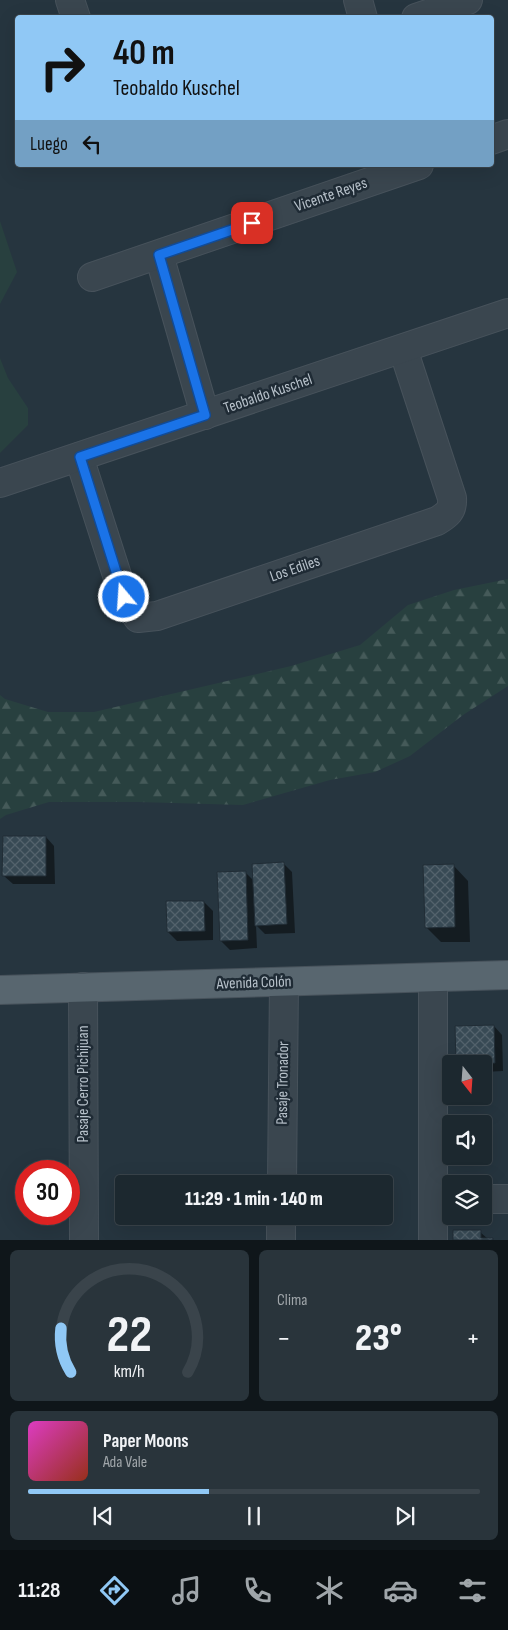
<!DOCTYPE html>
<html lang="es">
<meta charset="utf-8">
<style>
:root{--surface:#1c282f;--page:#29343b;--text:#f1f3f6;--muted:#a0a6aa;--line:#3a444b;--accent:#90c8f5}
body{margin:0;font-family:"Sofia Sans Condensed",sans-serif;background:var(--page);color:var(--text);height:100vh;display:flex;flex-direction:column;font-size:19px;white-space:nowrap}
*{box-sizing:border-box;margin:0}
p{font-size:16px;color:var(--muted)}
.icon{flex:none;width:28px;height:28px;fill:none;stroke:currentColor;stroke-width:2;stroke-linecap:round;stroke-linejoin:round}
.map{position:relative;height:1240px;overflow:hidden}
.side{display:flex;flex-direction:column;gap:10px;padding:10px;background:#0f161a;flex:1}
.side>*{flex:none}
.hud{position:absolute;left:15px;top:15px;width:479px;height:152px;border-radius:5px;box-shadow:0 5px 20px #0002,0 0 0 1px var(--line);background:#90c8f5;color:#111;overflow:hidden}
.needle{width:32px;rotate:163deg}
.controls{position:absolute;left:442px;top:1055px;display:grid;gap:10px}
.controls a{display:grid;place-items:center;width:50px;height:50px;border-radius:5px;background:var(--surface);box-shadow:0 5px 20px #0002,0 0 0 1px var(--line);font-size:25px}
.speed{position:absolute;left:15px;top:1160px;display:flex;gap:10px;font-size:25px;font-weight:700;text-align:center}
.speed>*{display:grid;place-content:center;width:65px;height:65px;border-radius:50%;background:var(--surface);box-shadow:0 5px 20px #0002,0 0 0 1px var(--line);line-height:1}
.speed .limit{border:8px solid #d22;background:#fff;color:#111}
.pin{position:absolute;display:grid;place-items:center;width:42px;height:42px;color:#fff;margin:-21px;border-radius:10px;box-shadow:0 2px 8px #0006}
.me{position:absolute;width:55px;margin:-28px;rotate:342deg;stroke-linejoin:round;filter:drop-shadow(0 0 4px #0008)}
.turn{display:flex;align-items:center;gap:18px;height:105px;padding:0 15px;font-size:22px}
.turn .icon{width:65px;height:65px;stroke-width:2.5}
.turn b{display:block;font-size:35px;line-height:42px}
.then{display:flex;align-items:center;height:48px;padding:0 15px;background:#0003;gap:10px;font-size:19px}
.big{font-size:38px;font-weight:800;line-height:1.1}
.side .tile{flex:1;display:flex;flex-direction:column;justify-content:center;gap:8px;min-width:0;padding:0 18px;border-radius:8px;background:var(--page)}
.side .dial{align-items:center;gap:0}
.dial svg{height:130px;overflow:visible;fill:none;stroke:var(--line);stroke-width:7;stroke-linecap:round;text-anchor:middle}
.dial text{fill:var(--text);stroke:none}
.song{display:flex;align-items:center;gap:15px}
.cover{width:60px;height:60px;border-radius:8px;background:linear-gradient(135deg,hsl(310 70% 55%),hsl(10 70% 35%))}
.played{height:5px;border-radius:2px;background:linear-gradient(90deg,var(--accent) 40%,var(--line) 40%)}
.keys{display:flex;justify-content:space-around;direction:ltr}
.heat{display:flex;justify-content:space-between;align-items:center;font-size:28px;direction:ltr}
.side .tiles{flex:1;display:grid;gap:10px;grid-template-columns:1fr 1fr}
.tile:last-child{grid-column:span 2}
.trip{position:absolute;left:115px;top:1175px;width:278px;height:50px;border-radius:5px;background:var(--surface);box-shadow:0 5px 20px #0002,0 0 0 1px var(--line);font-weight:800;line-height:50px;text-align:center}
.tab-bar{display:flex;height:80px;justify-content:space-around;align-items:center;background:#0b1013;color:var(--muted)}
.tab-bar .icon{width:35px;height:35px}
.tab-bar .current{color:var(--accent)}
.tab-bar b{font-size:22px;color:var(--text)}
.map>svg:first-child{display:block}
.grass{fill:#28403f}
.forest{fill:url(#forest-firs)}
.shadow{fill:#0007}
.building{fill:url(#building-cross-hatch);stroke:#212d36}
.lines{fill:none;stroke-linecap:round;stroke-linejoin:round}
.minor-casing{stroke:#47525b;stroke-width:30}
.major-casing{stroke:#47525b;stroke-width:30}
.minor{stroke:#3a464f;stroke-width:28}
.major{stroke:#58666f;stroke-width:28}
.route-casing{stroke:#114b97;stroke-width:12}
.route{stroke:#1a73e8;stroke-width:9}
.labels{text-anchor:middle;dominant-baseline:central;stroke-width:5;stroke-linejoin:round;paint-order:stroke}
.street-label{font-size:16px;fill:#b7c1ca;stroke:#1f2b35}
</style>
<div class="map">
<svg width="508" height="1240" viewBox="0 0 508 1240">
<defs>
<pattern id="forest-firs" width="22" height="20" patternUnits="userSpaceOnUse" patternTransform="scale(1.25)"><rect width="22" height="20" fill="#28403f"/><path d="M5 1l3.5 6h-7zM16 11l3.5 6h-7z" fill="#455a59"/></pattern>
<pattern id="building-cross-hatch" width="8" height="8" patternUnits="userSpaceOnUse" patternTransform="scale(1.25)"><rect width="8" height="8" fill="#384a55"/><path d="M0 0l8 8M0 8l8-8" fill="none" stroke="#53626c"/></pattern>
</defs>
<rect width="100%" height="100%" fill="#26353f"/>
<!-- grass -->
<g class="grass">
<path d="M 0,221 L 17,272 L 0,304 Z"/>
<path d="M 0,358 L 8,378 L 28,408 L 28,425 L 0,453 Z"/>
</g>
<!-- forest -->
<path class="forest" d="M 508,579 L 508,686 L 463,715 L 410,756 L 375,772 L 330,780 L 243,805 L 138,802 L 49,802 L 6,815 L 0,819 L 0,695 L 5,699 L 48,712 L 94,712 L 291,666 L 360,645 L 408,605 L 454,590 Z"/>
<!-- shadow -->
<g class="shadow">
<path d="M 46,837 L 54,846 L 55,884 L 13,884 L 4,876 Z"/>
<path d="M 283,863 L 292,872 L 295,933 L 265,934 L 256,925 L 257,948 L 230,950 L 221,941 L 245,872 L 254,881 Z"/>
<path d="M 453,865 L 468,881 L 470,942 L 441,942 L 426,927 Z"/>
<path d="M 204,902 L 213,911 L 213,940 L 177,941 L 168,932 Z"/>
<path d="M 494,1026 L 502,1035 L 503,1071 L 484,1072 L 484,1064 L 457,1064 Z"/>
<path d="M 480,1232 L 488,1239 L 493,1240 L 454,1240 Z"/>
</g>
<!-- building -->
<g class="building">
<path d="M 3,836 L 46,836 L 46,876 L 2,876 Z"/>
<path d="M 284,862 L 287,924 L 255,926 L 252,864 Z"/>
<path d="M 454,864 L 455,927 L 425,928 L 423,865 Z"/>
<path d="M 246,871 L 248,940 L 220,941 L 217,872 Z"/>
<path d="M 166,901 L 204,901 L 205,931 L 167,932 Z"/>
<path d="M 494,1025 L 495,1063 L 456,1064 L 455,1026 Z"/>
<path d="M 453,1230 L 481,1230 L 481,1238 L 493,1238 L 493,1240 L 453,1240 Z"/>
</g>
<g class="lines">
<defs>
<g id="minor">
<path d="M 70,0 L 76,18"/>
<path d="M 358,0 L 363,18"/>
<path d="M 416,18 L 468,0"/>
<path d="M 491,140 L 508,134"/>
<path d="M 159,255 L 205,415"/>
<path d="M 92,277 L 419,165"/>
<path d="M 79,457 L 124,597 L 138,618 L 157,616 L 437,521 C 447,515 453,511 452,498 L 403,349"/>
<path d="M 0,483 L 508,313"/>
<path d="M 83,987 L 84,1240"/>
<path d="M 282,1184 L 284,982"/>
<path d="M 484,1199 L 508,1199"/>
<path d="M 281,1240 L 281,1216"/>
<path d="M 433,1240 L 433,978"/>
</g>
<path id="major" d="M 0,990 L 508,975"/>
</defs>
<!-- minor casing -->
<use href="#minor" class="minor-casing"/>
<!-- major casing -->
<use href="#major" class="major-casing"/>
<!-- minor -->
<use href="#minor" class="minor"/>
<!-- major -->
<use href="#major" class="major"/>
</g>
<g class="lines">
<defs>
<path id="route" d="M 124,597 L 80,457 L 205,415 L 159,255 L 252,223"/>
</defs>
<!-- route casing -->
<use href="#route" class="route-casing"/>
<!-- route -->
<use href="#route" class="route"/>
</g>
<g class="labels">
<!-- street labels -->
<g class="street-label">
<text transform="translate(331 195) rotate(-19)">Vicente Reyes</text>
<text transform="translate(268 394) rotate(-19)">Teobaldo Kuschel</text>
<text transform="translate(295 569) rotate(-19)">Los Ediles</text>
<text transform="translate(254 983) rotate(-2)">Avenida Colón</text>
<text transform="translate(283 1083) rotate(-89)">Pasaje Tronador</text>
<text transform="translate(83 1084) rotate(-90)">Pasaje Cerro Pichijuan</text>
</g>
</g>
</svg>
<div class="controls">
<a><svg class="needle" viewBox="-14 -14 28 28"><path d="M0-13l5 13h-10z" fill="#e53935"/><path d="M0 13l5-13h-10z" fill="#a0a6aa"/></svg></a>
<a><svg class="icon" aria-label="sound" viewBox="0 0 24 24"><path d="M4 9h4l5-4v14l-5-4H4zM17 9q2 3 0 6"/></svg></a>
<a><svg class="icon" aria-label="layers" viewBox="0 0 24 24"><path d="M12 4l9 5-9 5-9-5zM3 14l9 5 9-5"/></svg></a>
</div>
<div class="speed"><div class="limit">30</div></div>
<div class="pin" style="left:252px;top:223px;background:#d93025"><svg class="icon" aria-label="arrive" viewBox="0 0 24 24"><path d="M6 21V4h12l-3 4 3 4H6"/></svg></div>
<svg class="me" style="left:124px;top:597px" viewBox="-20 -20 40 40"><circle r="17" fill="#1a73e8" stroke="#fff" stroke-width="3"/><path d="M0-11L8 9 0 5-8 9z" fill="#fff"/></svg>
<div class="trip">11:29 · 1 min · 140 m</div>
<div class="hud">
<div class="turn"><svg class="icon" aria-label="right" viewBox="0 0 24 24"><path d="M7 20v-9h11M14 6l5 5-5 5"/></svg><div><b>40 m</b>Teobaldo Kuschel</div></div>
<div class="then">Luego<svg class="icon" aria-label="left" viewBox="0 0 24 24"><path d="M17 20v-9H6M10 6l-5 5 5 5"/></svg></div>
</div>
</div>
<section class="side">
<div class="tiles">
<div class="tile dial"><svg viewBox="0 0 100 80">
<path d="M14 69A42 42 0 1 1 86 69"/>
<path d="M14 69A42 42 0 0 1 8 42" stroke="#90c8f5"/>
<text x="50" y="56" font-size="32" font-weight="700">22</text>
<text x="50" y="72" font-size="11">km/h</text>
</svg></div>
<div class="tile"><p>Clima</p>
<div class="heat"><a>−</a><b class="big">23°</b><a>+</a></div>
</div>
<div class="tile">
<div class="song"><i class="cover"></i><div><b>Paper Moons</b><p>Ada Vale</p></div></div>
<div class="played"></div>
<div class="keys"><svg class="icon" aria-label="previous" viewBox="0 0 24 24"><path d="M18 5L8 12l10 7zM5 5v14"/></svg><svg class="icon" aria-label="pause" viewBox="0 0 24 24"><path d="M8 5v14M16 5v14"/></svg><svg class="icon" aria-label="next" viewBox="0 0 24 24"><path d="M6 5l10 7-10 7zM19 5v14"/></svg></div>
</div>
</div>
</section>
<nav class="tab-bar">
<b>11:28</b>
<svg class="icon current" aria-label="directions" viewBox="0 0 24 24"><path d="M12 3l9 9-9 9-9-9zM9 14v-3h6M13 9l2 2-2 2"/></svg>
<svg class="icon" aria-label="music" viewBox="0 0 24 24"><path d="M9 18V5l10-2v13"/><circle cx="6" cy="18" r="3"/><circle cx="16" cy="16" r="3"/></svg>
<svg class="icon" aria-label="phone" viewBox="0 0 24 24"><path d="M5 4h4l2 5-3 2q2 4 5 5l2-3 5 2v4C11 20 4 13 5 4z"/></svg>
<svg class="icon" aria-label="climate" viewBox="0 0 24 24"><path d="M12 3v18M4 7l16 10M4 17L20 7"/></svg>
<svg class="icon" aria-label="car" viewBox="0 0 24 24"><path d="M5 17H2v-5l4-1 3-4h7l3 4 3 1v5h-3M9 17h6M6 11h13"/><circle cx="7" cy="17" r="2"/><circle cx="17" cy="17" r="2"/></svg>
<svg class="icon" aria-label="filters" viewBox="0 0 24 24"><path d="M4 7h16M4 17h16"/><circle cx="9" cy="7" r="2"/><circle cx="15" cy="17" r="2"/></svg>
</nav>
